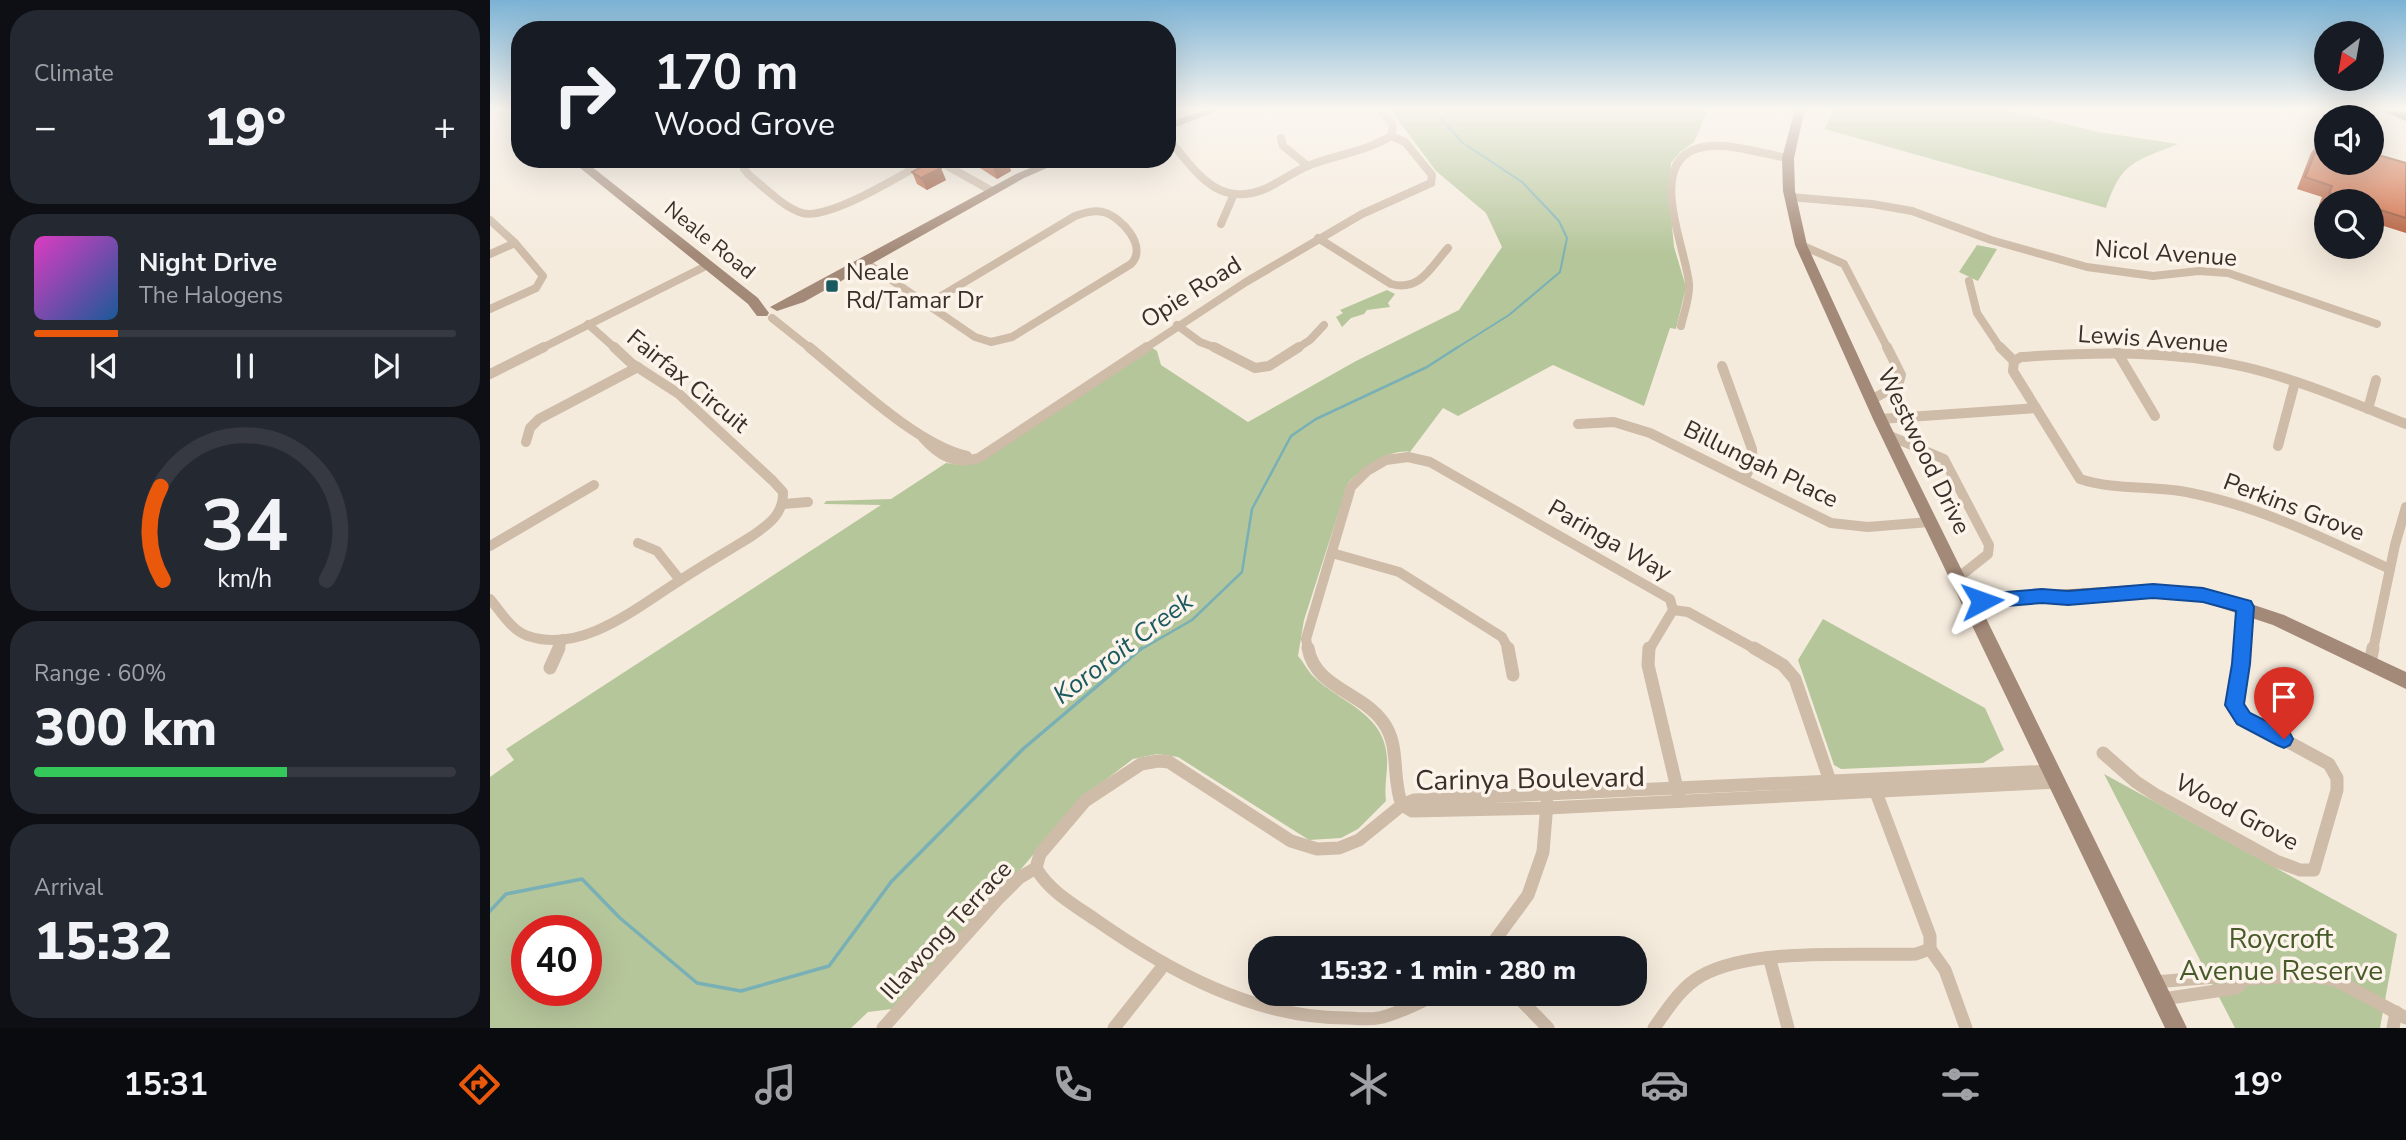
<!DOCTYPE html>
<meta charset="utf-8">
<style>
:root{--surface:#171b24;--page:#242831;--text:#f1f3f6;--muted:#9ea1a6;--line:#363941;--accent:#ea580c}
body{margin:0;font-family:"Nunito Sans",sans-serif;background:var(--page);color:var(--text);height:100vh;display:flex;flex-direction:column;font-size:26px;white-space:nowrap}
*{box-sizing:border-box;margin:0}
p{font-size:23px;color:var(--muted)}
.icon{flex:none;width:38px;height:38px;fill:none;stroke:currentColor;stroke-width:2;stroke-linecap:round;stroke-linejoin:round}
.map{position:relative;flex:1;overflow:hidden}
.side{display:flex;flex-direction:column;gap:10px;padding:10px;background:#0d0f14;width:490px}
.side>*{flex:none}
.top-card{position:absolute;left:21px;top:21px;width:665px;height:147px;border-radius:28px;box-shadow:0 7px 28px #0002;background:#171b24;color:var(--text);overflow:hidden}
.needle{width:46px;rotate:211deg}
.controls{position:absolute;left:1824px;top:21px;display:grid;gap:14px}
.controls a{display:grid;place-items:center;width:70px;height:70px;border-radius:50%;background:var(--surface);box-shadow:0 7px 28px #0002;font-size:35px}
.speed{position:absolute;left:21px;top:915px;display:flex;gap:14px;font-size:35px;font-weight:700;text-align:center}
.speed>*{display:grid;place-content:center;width:91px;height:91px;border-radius:50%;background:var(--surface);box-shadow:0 7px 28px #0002;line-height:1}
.speed .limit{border:10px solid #d22;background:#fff;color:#111}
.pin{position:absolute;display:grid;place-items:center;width:60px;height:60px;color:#fff;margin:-72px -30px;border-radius:50% 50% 50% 0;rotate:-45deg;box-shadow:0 0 7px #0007}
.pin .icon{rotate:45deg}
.me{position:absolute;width:77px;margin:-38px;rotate:86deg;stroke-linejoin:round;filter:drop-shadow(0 0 5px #0008)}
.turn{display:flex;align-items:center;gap:24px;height:147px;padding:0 28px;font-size:32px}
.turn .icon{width:91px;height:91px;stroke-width:2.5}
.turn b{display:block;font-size:49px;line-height:60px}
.big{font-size:52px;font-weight:800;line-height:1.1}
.side .card{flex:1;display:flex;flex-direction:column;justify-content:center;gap:10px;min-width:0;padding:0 24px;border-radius:28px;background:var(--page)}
.side .dial{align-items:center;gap:0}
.dial svg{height:182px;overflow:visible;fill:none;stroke:var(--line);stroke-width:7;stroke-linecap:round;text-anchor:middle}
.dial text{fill:var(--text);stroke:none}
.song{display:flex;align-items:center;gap:21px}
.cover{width:84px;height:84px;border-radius:10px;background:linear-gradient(135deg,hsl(310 70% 55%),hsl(210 70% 35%))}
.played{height:7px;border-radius:4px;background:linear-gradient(90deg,var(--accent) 20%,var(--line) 20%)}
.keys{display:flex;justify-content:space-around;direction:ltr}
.heat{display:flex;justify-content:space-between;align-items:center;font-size:38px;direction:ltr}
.charge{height:10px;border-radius:5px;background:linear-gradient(90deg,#34c759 60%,var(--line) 0)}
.trip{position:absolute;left:758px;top:936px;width:399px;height:70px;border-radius:28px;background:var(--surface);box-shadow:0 7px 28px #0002;font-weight:800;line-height:70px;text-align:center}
.menu{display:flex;height:112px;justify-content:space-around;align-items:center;background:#090b0e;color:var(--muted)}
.menu .icon{width:49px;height:49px}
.menu .on{color:var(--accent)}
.menu b{font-size:32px;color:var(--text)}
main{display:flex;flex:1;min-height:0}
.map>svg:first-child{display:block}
.green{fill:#b6c69b;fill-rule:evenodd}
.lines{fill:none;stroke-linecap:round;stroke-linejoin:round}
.stream-far2{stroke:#79b0b5;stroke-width:2}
.stream-far1{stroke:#79b0b5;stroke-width:2.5}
.stream{stroke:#79b0b5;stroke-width:3.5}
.street-far2{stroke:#cebba8;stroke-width:8}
.street-far1{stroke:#cebba8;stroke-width:10}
.street{stroke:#cebba8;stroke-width:13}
.secondary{fill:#a38978;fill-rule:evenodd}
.highway{fill:#5c493f;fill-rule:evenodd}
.wall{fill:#b45936}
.shaded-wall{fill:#92492c}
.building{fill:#d1683f;stroke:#92492c;stroke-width:2}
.route{fill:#1a73e8;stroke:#114b97;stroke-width:2}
.poi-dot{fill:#1a5960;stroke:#fcf4ea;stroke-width:2.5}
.labels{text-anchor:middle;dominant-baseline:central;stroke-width:7;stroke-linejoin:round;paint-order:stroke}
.far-street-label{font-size:21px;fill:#3a2f29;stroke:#fcf4ea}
.street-label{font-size:24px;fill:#3a2f29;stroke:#fcf4ea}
.poi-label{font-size:24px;fill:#3a2f29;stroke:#fcf4ea;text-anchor:start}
.water-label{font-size:26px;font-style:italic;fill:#1a5960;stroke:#fcf4ea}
.near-street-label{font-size:28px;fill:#3a2f29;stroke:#fcf4ea}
.near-park-label{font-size:28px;fill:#475b2a;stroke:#fcf4ea}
</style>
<main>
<section class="side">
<div class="card"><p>Climate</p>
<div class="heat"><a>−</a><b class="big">19°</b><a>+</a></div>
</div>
<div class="card">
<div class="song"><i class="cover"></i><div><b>Night Drive</b><p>The Halogens</p></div></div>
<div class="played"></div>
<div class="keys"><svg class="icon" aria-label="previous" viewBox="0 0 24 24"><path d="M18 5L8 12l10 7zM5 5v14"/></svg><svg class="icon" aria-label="pause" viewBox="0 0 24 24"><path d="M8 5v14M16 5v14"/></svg><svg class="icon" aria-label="next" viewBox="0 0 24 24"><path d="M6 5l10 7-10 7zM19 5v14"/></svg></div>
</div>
<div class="card dial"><svg viewBox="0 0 100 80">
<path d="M14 69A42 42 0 1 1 86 69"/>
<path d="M14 69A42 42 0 0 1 13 28" stroke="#ea580c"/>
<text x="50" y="56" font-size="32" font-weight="700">34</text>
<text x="50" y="72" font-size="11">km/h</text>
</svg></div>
<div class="card"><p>Range · 60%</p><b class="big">300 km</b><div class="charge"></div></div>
<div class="card"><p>Arrival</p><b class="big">15:32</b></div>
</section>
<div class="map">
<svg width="1916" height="1028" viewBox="0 0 1916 1028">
<rect width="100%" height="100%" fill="#f5ebdd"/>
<!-- green -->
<g class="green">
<path d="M 900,109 L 1218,109 L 1204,142 L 1190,152 L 1181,163 L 1178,186 L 1184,247 L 1196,287 L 1186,329 L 1180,328 L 1154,406 L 1063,365 L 968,416 L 953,408 L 920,452 C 901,448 871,469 858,483 L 814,620 L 808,656 C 813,661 816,668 821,674 C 847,702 894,711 897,757 C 898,772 894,785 896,801 L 868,829 L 851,838 L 819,840 L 688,757 L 667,754 L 643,759 L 588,801 L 532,868 L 402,1009 L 378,1012 L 361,1028 L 0,1028 L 0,777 L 24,760 L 16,749 L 391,505 L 334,504 L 336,501 L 401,499 L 456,463 L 470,465 L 661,347 L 667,351 L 671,365 L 758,422 L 866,361 L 969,310 L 1012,247 L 996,213 L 946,171 ZM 37,931 L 96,931 L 96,990 L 37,990 Z"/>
<path d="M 1343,109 L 1513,109 L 1608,132 L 1688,144 C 1644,162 1632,161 1616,208 L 1335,129 Z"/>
<path d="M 1487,245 L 1507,249 L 1488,281 L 1469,272 Z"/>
<path d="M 897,290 L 905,294 L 898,303 L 900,307 L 877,310 L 874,314 L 861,318 L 852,327 L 846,317 L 853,313 L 850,310 Z"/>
<path d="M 1333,619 L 1495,708 L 1514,750 L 1493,763 L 1351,769 L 1344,765 L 1308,660 Z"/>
<path d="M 1614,774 L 1907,934 L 1890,1028 L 1745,1028 Z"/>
</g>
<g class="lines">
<!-- stream-far2 -->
<path class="stream-far2" d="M 947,109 L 950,118 L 973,143 L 1032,182 L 1069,221 L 1077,238 L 1070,272 L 1019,315 L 965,349"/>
<!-- stream-far1 -->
<path class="stream-far1" d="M 650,650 L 702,620 L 752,572 L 762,509 L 801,436 L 826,419 L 937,367 L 968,347"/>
<!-- stream -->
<path class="stream" d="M 0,911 L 16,894 L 92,879 L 130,918 L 207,983 L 251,991 L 339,966 L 401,882 L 533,749 L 652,648"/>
<!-- street-far2 -->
<g class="street-far2">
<path d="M 890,109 L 903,125 L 901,136 L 915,142 L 942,175 L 941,183"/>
<path d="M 677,137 C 705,170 727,210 777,188 C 791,181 805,171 820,165 C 847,155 876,151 901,136"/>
<path d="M 791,138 L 793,146 L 818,166"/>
<path d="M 257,159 L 254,169 L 259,175 C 274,187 293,207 312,213 C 339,221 414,173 440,159"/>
<path d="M 445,159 L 502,191"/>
<path d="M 1300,197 L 1382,204 L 1422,211 L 1501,240 L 1597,267 L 1663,276 L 1709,271 L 1738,273 L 1887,324"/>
<path d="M 0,220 L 25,243 L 53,276 L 46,288 L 0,309"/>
<path d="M 731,224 L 744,194"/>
<path d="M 828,238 L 901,284 C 930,292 941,267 958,248"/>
<path d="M 1311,245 L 1354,264 L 1398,349"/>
<path d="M 0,254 L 25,243"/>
<path d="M 375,262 L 485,337 L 501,342 L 522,337 L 641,264 C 658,247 632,217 613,212 C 603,210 594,213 585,216 L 438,304"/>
<path d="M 1479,281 L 1487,313 L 1511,349"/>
<path d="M 282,318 L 321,349"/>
<path d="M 98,324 L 126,349"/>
<path d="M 687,325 L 710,342 L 729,349"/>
<path d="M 1191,326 C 1194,312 1200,298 1199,284 C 1196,247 1153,158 1213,147 C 1240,142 1272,154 1298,158"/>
<path d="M 50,349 L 218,265"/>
<path d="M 654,349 L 756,282 L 872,214 L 941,183"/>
<path d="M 806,349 L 820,340 L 834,325"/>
</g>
<!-- street-far1 -->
<g class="street-far1">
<path d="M 319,347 C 361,381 427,445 477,456"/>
<path d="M 724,347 L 765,368 L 779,366 L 809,347"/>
<path d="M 1510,347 L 1524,361 L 1523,371 L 1590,479 C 1626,491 1664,485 1701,493 C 1771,507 1835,539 1900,569"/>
<path d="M 1627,352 L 1665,416"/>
<path d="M 1524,361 L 1531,357 C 1606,352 1681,350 1755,367 C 1810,380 1863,403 1916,424"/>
<path d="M 1232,366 L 1262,449 L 1263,463 L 1254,479"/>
<path d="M 0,374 L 54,347"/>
<path d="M 1381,400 L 1408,385 L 1411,375 L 1397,347"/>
<path d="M 1878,409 L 1886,380"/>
<path d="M 1390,419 L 1546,408"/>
<path d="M 1088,424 L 1124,422 L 1160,433 L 1341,523 L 1378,527 L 1439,522"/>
<path d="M 1398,435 L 1454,459 L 1499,545 L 1498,554 L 1469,577"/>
<path d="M 433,438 C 449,456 465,465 489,458 L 657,347"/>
<path d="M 36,442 L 40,428 L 49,419 L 148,367"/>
<path d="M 1788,446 L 1805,382"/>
<path d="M 293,504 L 318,502"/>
<path d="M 148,543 L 167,551 L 190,580"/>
<path d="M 0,546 L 104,485"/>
<path d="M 842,553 L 909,572 L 1012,637 L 1019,650"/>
<path d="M 0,599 C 11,612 21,630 38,636 C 92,654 146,608 189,581 C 213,565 238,551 262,536 C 278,525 294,514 293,492 L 283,481 L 189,394 L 141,363 L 124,347"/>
<path d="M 1183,610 L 1198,612 L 1267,650"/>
<path d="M 68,650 L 73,639"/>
<path d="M 818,650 L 816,639 L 861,487 L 877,471 L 896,460 L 918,457 L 940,462 L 1180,599 L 1183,610 L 1159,650"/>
<path d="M 1752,650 L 1755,607"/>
<path d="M 1883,650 L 1905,545 L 1916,507"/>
</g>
<!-- street -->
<g class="street">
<path d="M 1018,648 L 1023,675"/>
<path d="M 1159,648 L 1158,665 L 1190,801"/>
<path d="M 1264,648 L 1293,665 L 1305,679 L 1341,784"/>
<path d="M 1880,663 L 1883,648"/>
<path d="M 60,668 L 69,648"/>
<path d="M 1613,753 L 1646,782 L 1666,795 L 1786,861 L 1810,870 L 1824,870 L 1847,790 L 1847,778 L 1839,764 L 1754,718 L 1744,702 L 1752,648"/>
<path d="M 912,805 L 922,811 L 1058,808 L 1568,782"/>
<path d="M 912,805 L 924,800 L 1562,771"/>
<path d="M 546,868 C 559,891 584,905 606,920 C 679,971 764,1018 856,1018 C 866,1018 878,1020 888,1018 C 909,1014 929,1002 948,994"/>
<path d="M 999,948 L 1038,895 L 1053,852 L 1057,803"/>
<path d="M 1440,949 L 1455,970 L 1476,1028"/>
<path d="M 1280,960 L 1298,1028"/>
<path d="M 1664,982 L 1738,976 L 1756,979 L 1819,976 L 1846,980 L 1916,1018"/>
<path d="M 1025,994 L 1058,1028"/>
<path d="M 1673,999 L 1746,988 L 1756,979"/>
<path d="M 393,1028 L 508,899 L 529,878 L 546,868 L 550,854 L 595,801 L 651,764 L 668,761 L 679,762 L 801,841 L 827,849 L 849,848 L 869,840 L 912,805 C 901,778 911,746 893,722 C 872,692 825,688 818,648"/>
<path d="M 624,1028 L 670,970"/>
<path d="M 1164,1028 C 1177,1010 1191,987 1211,976 C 1261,947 1367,956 1426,954 L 1440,949 L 1440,936 L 1384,787"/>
<path d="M 1903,1028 L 1906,1012"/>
</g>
<!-- secondary -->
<g class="secondary">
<path d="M 18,109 L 30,109 L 30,118 Z"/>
<path d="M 718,109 L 733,109 L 677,130 L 677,123 Z"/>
<path d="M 1305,109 L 1315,109 L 1304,158 L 1305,191 L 1317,245 L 1397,419 L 1484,595 L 1663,584 L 1713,588 L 1794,615 L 1916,672 L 1916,689 L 1783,625 L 1713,602 L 1663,598 L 1578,605 L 1552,603 L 1491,608 L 1697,1028 L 1675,1028 L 1383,419 L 1305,245 L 1293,191 L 1292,158 Z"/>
<path d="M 79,159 L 92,159 L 268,298 L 279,313 L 277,316 L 267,316 L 258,304 Z"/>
<path d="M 561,159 L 578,159 L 534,178 L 314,302 L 287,311 L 280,307 L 526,174 Z"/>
</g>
<!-- highway -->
<path class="highway" d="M 1893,109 L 1916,112 L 1916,121 L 1895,112 Z"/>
</g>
<!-- wall -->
<g class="wall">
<path d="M 1830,141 L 1882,157 L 1885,154 L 1916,163 L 1916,233 L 1881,222 L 1881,201 L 1836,201 L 1836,207 L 1829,205 L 1832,197 L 1807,189 L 1821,153 Z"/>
<path d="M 486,159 L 517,159 L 521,171 L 507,179 L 490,168 Z"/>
<path d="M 422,172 L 456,180 L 437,190 L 427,184 Z"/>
</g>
<!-- shaded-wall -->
<g class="shaded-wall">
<path d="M 517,159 L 521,171 L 507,179 L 503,167 Z"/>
<path d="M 451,168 L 456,180 L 437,190 L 431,178 Z"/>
</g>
<!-- building -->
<g class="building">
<path d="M 1830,141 L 1836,143 L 1836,163 L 1881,163 L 1881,156 L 1884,157 L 1885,154 L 1916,163 L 1916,218 L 1881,207 L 1881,201 L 1863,201 L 1839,193 L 1842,186 L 1815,177 Z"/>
<path d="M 489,159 L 517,159 L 503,167 Z"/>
<path d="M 441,162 L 451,168 L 431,178 L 422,172 Z"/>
</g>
<!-- sky -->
<linearGradient id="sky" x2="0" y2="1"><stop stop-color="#7bb2d4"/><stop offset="0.43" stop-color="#faf6f0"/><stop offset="1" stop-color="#faf6f0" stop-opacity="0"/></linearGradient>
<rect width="1916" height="253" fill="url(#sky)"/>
<!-- route -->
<path class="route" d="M 1663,584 L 1713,588 L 1761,601 L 1764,607 L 1760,664 L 1754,704 L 1760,713 L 1800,733 L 1803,739 L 1800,745 L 1794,748 L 1787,745 L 1747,724 L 1735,705 L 1742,664 L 1746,611 L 1713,602 L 1663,598 L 1578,605 L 1552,603 L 1492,608 L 1486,606 L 1484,601 L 1486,596 L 1492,594 L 1552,589 L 1578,591 Z"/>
<!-- markers -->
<rect class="poi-dot" x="335" y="279" width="14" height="14" rx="3.5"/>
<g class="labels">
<!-- far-street labels -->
<g class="far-street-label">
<text transform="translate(220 240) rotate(39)">Neale Road</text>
</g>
<!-- street labels -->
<g class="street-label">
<text transform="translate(1676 253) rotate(4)">Nicol Avenue</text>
<text transform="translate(701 292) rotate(-32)">Opie Road</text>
<text transform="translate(1663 339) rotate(4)">Lewis Avenue</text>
<text transform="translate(198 381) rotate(39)">Fairfax Circuit</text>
<text transform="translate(1434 451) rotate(64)">Westwood Drive</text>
<text transform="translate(1271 464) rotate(26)">Billungah Place</text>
<text transform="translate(1804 507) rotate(21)">Perkins Grove</text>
<text transform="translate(1120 540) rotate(30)">Paringa Way</text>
<text transform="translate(1747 812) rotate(28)">Wood Grove</text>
<text transform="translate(456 930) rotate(-47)">Illawong Terrace</text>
</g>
<!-- poi labels -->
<g class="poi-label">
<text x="356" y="272">Neale<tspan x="356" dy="28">Rd/Tamar Dr</tspan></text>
</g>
<!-- water labels -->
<g class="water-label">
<text transform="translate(633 648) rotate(-37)">Kororoit Creek</text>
</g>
<!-- near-street labels -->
<g class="near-street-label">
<text transform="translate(1040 779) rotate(-1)">Carinya Boulevard</text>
</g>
<!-- near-park labels -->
<g class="near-park-label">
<text x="1791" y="939">Roycroft<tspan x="1791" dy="32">Avenue Reserve</tspan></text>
</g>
</g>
</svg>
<div class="controls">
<a><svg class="needle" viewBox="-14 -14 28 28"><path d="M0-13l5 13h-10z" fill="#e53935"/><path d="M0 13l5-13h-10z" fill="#9ea1a6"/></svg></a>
<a><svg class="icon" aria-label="sound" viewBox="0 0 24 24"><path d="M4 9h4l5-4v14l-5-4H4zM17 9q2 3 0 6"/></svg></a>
<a><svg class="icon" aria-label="search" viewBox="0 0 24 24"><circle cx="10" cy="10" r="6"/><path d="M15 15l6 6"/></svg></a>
</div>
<div class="speed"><div class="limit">40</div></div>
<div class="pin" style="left:1794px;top:739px;background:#d93025"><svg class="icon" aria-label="arrive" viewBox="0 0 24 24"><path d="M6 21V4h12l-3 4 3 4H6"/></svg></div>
<svg class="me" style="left:1492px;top:601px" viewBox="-20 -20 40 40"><path d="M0-17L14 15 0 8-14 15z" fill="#1a73e8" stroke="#fff" stroke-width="4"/></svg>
<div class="trip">15:32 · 1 min · 280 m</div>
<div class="top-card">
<div class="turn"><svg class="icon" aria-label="right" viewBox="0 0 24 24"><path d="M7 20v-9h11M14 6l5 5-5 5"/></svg><div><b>170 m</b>Wood Grove</div></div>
</div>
</div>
</main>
<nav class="menu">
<b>15:31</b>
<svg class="icon on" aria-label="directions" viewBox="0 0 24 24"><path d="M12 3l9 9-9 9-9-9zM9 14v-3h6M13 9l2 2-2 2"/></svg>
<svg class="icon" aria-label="music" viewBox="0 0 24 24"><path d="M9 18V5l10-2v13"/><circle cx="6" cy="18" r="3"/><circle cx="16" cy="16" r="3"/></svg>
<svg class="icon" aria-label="phone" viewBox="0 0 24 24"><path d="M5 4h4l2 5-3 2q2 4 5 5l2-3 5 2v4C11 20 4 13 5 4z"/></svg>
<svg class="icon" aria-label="climate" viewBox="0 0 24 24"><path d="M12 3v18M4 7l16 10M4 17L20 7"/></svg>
<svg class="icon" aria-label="car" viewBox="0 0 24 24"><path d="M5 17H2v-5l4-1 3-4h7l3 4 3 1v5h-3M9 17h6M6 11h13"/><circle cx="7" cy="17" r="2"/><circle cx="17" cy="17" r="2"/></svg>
<svg class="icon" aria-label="filters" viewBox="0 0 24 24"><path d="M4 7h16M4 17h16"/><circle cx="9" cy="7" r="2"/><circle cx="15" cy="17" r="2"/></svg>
<b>19°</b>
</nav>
